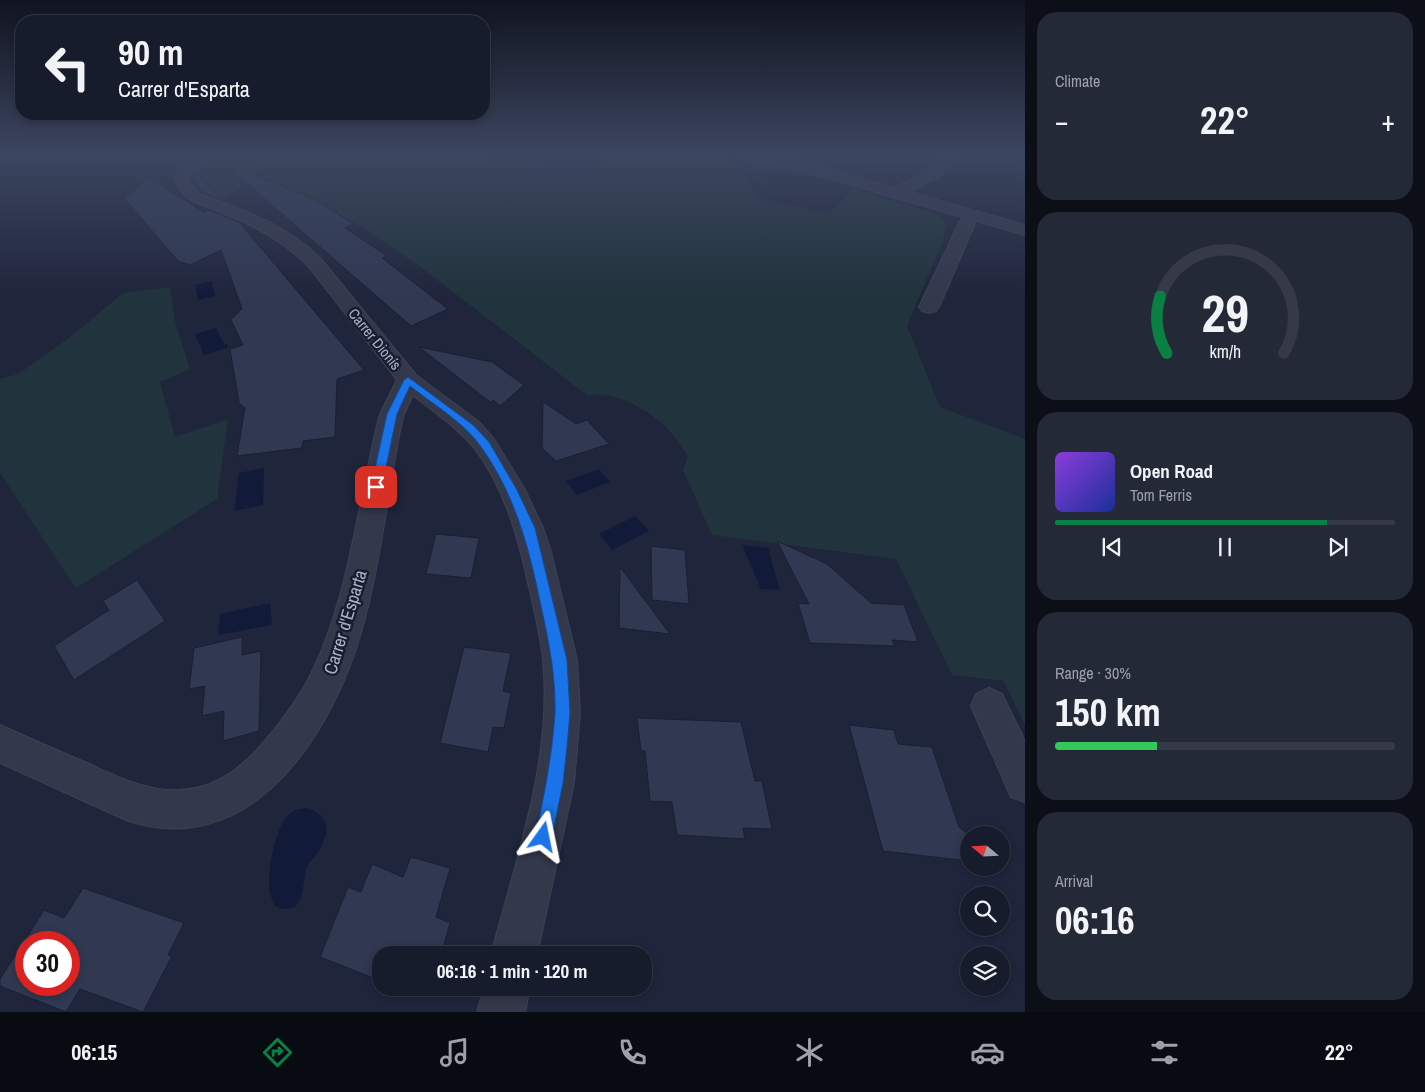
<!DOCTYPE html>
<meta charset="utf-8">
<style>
:root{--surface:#171c2c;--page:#242938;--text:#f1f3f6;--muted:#9ea1a9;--line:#363a48;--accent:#0b8043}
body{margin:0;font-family:"Archivo Narrow",sans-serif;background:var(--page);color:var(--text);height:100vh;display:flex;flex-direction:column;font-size:19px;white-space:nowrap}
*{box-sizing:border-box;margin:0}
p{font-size:16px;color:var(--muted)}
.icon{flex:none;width:28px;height:28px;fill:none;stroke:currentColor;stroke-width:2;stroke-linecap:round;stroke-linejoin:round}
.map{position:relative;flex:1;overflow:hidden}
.panel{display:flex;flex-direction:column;gap:12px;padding:12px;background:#0d0f18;width:400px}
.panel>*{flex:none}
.guide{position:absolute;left:15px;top:15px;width:475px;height:105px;border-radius:20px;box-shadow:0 2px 8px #0003,0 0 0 1px var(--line);background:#171c2c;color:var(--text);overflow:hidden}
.needle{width:32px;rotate:289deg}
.tools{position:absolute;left:960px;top:826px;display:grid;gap:10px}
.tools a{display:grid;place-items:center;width:50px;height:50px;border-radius:50%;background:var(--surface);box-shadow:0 2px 8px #0003,0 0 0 1px var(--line);font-size:25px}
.speed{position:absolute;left:15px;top:931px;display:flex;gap:10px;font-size:25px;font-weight:700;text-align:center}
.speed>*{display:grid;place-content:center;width:65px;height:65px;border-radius:50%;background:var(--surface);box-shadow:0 2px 8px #0003,0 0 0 1px var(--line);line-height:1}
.speed .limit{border:8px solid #d22;background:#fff;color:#111}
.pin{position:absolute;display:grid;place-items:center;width:42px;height:42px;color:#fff;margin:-21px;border-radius:10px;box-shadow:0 2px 8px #0006}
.me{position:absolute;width:55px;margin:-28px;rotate:12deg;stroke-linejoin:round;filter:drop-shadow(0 0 4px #0008)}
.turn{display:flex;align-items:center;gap:18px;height:105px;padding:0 20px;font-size:22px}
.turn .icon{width:65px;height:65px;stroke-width:2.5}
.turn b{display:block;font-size:35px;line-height:42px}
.big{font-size:38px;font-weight:800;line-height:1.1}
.panel .widget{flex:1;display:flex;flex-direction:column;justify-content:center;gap:8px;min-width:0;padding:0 18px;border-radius:20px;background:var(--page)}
.panel .dial{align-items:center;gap:0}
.dial svg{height:130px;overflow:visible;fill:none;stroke:var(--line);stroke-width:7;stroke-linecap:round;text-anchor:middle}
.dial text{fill:var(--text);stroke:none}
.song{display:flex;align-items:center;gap:15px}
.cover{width:60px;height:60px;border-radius:8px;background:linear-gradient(135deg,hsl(270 70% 55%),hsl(230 70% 35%))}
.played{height:5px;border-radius:2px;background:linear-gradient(90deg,var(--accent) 80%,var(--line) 80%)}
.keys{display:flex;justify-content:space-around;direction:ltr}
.heat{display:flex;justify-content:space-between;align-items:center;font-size:28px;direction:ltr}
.charge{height:8px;border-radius:4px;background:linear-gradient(90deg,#34c759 30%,var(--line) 0)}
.trip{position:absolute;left:372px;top:946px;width:280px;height:50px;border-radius:20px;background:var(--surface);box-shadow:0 2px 8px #0003,0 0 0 1px var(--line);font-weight:800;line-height:50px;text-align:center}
.tab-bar{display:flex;height:80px;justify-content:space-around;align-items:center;background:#090b12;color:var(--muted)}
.tab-bar .icon{width:35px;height:35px}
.tab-bar .current{color:var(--accent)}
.tab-bar b{font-size:22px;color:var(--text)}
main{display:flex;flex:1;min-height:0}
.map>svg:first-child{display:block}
.green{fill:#21333c}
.water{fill:#121a39}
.building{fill:#303852;stroke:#1a1f32;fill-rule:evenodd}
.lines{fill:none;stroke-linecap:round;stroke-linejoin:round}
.minor-casing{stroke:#3c4155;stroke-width:2}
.minor{fill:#33384b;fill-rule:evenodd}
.route{fill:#1a73e8;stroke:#114b97}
.labels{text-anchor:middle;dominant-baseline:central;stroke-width:5;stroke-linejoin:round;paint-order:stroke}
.street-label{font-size:15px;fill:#adb2c8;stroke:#181d30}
.near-street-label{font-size:18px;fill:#adb2c8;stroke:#181d30}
</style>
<main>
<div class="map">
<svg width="1025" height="1012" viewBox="0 0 1025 1012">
<rect width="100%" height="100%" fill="#1f253b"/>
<!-- green -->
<g class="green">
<path d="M 219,155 L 465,155 L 494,161 L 596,168 L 604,155 L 709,155 L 732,159 L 760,199 L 830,213 L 853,189 L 939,215 L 945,222 L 944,238 L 907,326 L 940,407 L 1025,439 L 1025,726 L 1004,681 L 952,675 L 896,559 L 712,535 L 683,470 L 688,456 C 682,448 677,439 670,431 C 653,413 613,388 588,396 L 422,268 L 362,227 L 298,193 L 257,176 L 221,201 L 198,189 L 194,179 L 193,169 L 200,162 Z"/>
<path d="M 170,287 L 175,321 L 190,369 L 160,382 L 175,437 L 228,419 L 217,499 L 76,588 L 0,473 L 0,379 L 18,374 L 69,338 L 123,293 Z"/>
</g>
<!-- water -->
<g class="water">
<path d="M 212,281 L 215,296 L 198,300 L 195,285 Z"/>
<path d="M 216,328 L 224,344 L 227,344 L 229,347 L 204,355 L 195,334 Z"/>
<path d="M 264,468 L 263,505 L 234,511 L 239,473 Z"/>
<path d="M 599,469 L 610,482 L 577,495 L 566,481 Z"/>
<path d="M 635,516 L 649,531 L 612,550 L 599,534 Z"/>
<path d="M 742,545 L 768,548 L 780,590 L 761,589 Z"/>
<path d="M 270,603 L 272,625 L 218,635 L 220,614 Z"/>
<path d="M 307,808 C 333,816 329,835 317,854 C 314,858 309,862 307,866 C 301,882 308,918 276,907 C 274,903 271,898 270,893 C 266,875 275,827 289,814 C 295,809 300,809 307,808 Z"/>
</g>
<!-- building -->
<g class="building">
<path d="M 238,168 L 272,182 L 274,180 L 286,188 L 314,199 L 354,224 L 345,228 L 387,256 L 382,258 L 448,309 L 411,326 L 235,173 Z"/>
<path d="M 196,171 L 221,200 L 200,191 L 194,172 Z"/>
<path d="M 148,178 L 204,212 L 207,210 L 206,209 L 239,222 L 364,370 L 337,379 L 335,437 L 303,441 L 302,448 L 237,456 L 245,408 L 239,403 L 230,349 L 243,345 L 231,320 L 242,309 L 221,250 L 190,265 L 178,261 L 125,199 Z"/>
<path d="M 419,347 L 492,362 L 524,385 L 500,406 L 494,400 L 490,402 Z"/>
<path d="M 543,402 L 576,424 L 587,420 L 609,444 L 556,461 L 542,448 Z"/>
<path d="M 436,534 L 479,538 L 471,578 L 426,574 Z"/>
<path d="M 777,541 L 827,564 L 871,603 L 904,605 L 918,642 L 892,640 L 895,646 L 810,643 L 798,603 L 809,604 Z"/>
<path d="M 651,546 L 685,550 L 689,604 L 652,600 Z"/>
<path d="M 620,567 L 670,634 L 619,628 Z"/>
<path d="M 137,580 L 165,621 L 74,680 L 54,646 L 109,610 L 103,601 Z"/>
<path d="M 242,637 L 242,655 L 261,651 L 259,731 L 223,741 L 224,711 L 202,716 L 205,686 L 189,689 L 194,648 Z"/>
<path d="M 464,647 L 511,653 L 503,691 L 511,693 L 504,728 L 493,727 L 488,752 L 440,743 Z"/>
<path d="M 637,718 L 741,722 L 755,781 L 762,781 L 772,829 L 743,828 L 745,839 L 677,835 L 672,802 L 650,801 L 645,751 L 641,751 Z"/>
<path d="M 849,725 L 894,730 L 898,744 L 932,747 L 959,827 L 969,835 L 969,861 L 883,851 Z"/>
<path d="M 411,857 L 450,868 L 436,917 L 450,923 L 441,955 L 381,955 L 381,981 L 320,957 L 348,887 L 361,892 L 372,864 L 403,877 Z"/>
<path d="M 83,888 L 184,923 L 168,955 L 172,956 L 143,1012 L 80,989 L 66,1012 L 0,986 L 0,979 L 44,910 L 64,918 ZM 26,942 L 69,942 L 69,985 L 26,985 Z"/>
</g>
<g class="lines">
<defs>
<g id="minor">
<path d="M 194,155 L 211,155 C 199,169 173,173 202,195 C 248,212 286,224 321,259 L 416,375 L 479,422 L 494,439 L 525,490 L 543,528 L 551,552 L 577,660 L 580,713 L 574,783 L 537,955 L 491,955 C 516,859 553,759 543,659 C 540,632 533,605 527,578 C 517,533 503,486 475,449 C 458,428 434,412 413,395 L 404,414 L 400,430 C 386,503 379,578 356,649 C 323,747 244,861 126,820 L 0,763 L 0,725 C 29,738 58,751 87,763 C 114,775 139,788 169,790 C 209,793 238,772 263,743 C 280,723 297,702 309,678 C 347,604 357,511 376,430 L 380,414 L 397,380 L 309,267 C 274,231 237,219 192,201 C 182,194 175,187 176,174 L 185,161 Z"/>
<path d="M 737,155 C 788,153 846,174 895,188 L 929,170 L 947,155 L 962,155 L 939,176 L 909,192 L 1025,225 L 1025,235 L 976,221 L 939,307 L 936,311 L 929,313 L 922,311 L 919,307 L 962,217 L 820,176 L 739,158 Z"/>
<path d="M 989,688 L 1002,694 L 1025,741 L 1025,802 L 1011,797 L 971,706 L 976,694 Z"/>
<path d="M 484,988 L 530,988 L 525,1012 L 477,1012 Z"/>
</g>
</defs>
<!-- minor casing -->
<use href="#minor" class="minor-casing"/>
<!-- minor -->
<use href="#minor" class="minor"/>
</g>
<!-- sky -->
<linearGradient id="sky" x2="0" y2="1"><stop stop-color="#111420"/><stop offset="0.52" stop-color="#3c4660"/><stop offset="1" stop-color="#3c4660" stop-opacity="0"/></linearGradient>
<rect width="1025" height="297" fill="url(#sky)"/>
<!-- route -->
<path class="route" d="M 408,377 L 473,425 L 489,442 L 517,490 L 535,528 L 567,660 L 570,713 L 567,747 L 563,783 L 552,837 L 549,843 L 543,846 L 537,843 L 535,837 C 544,797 552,756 555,714 C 556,677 549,642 541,606 C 529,548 516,497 482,448 C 465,423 434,405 410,386 L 397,414 L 382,487 L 380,490 L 373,490 L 371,487 L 387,414 L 404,380 Z"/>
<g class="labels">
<!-- street labels -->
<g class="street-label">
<text transform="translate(375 339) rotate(51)">Carrer Dionís</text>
</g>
<!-- near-street labels -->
<g class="near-street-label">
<text transform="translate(345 622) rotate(-73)">Carrer d'Esparta</text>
</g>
</g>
</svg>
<div class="tools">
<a><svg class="needle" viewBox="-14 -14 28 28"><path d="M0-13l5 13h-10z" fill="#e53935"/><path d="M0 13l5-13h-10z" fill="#9ea1a9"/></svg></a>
<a><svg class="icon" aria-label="search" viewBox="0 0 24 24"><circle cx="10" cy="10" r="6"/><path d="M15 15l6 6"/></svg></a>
<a><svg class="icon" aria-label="layers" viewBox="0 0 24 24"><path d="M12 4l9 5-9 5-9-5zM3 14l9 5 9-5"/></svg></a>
</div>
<div class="speed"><div class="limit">30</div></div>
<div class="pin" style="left:376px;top:487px;background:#d93025"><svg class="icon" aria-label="arrive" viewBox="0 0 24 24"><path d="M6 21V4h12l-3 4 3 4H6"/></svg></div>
<svg class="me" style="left:543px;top:837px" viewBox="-20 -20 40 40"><path d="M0-17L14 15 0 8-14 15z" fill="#1a73e8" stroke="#fff" stroke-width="4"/></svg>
<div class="trip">06:16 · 1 min · 120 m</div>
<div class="guide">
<div class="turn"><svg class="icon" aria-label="left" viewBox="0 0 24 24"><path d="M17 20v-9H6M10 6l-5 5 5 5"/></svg><div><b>90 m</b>Carrer d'Esparta</div></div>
</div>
</div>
<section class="panel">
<div class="widget"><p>Climate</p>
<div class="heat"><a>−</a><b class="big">22°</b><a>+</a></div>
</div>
<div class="widget dial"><svg viewBox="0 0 100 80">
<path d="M14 69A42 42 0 1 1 86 69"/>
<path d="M14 69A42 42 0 0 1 10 34" stroke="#0b8043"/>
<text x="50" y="56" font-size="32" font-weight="700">29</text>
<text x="50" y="72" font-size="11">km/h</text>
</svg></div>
<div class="widget">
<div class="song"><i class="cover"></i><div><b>Open Road</b><p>Tom Ferris</p></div></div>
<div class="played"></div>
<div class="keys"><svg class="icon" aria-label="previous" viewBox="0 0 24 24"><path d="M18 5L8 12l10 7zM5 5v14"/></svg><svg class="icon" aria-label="pause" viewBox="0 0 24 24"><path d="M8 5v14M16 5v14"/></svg><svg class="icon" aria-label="next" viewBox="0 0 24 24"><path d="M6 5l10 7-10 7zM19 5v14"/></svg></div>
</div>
<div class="widget"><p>Range · 30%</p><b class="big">150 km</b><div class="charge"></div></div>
<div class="widget"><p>Arrival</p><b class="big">06:16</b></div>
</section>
</main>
<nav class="tab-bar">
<b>06:15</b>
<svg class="icon current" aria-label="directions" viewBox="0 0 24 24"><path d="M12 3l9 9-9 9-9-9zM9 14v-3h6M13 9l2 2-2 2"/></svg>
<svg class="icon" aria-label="music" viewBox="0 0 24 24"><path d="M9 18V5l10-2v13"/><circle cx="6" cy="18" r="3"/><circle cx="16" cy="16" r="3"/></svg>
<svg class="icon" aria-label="phone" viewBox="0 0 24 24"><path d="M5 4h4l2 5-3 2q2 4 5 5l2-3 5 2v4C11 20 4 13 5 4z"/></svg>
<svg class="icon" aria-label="climate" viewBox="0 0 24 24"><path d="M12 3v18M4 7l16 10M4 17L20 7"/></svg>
<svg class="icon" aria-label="car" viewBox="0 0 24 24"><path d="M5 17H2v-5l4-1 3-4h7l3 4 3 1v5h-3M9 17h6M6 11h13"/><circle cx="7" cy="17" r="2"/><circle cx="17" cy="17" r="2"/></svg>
<svg class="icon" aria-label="filters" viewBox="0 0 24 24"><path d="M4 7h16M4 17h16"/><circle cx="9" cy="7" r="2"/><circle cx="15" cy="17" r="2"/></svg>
<b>22°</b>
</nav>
